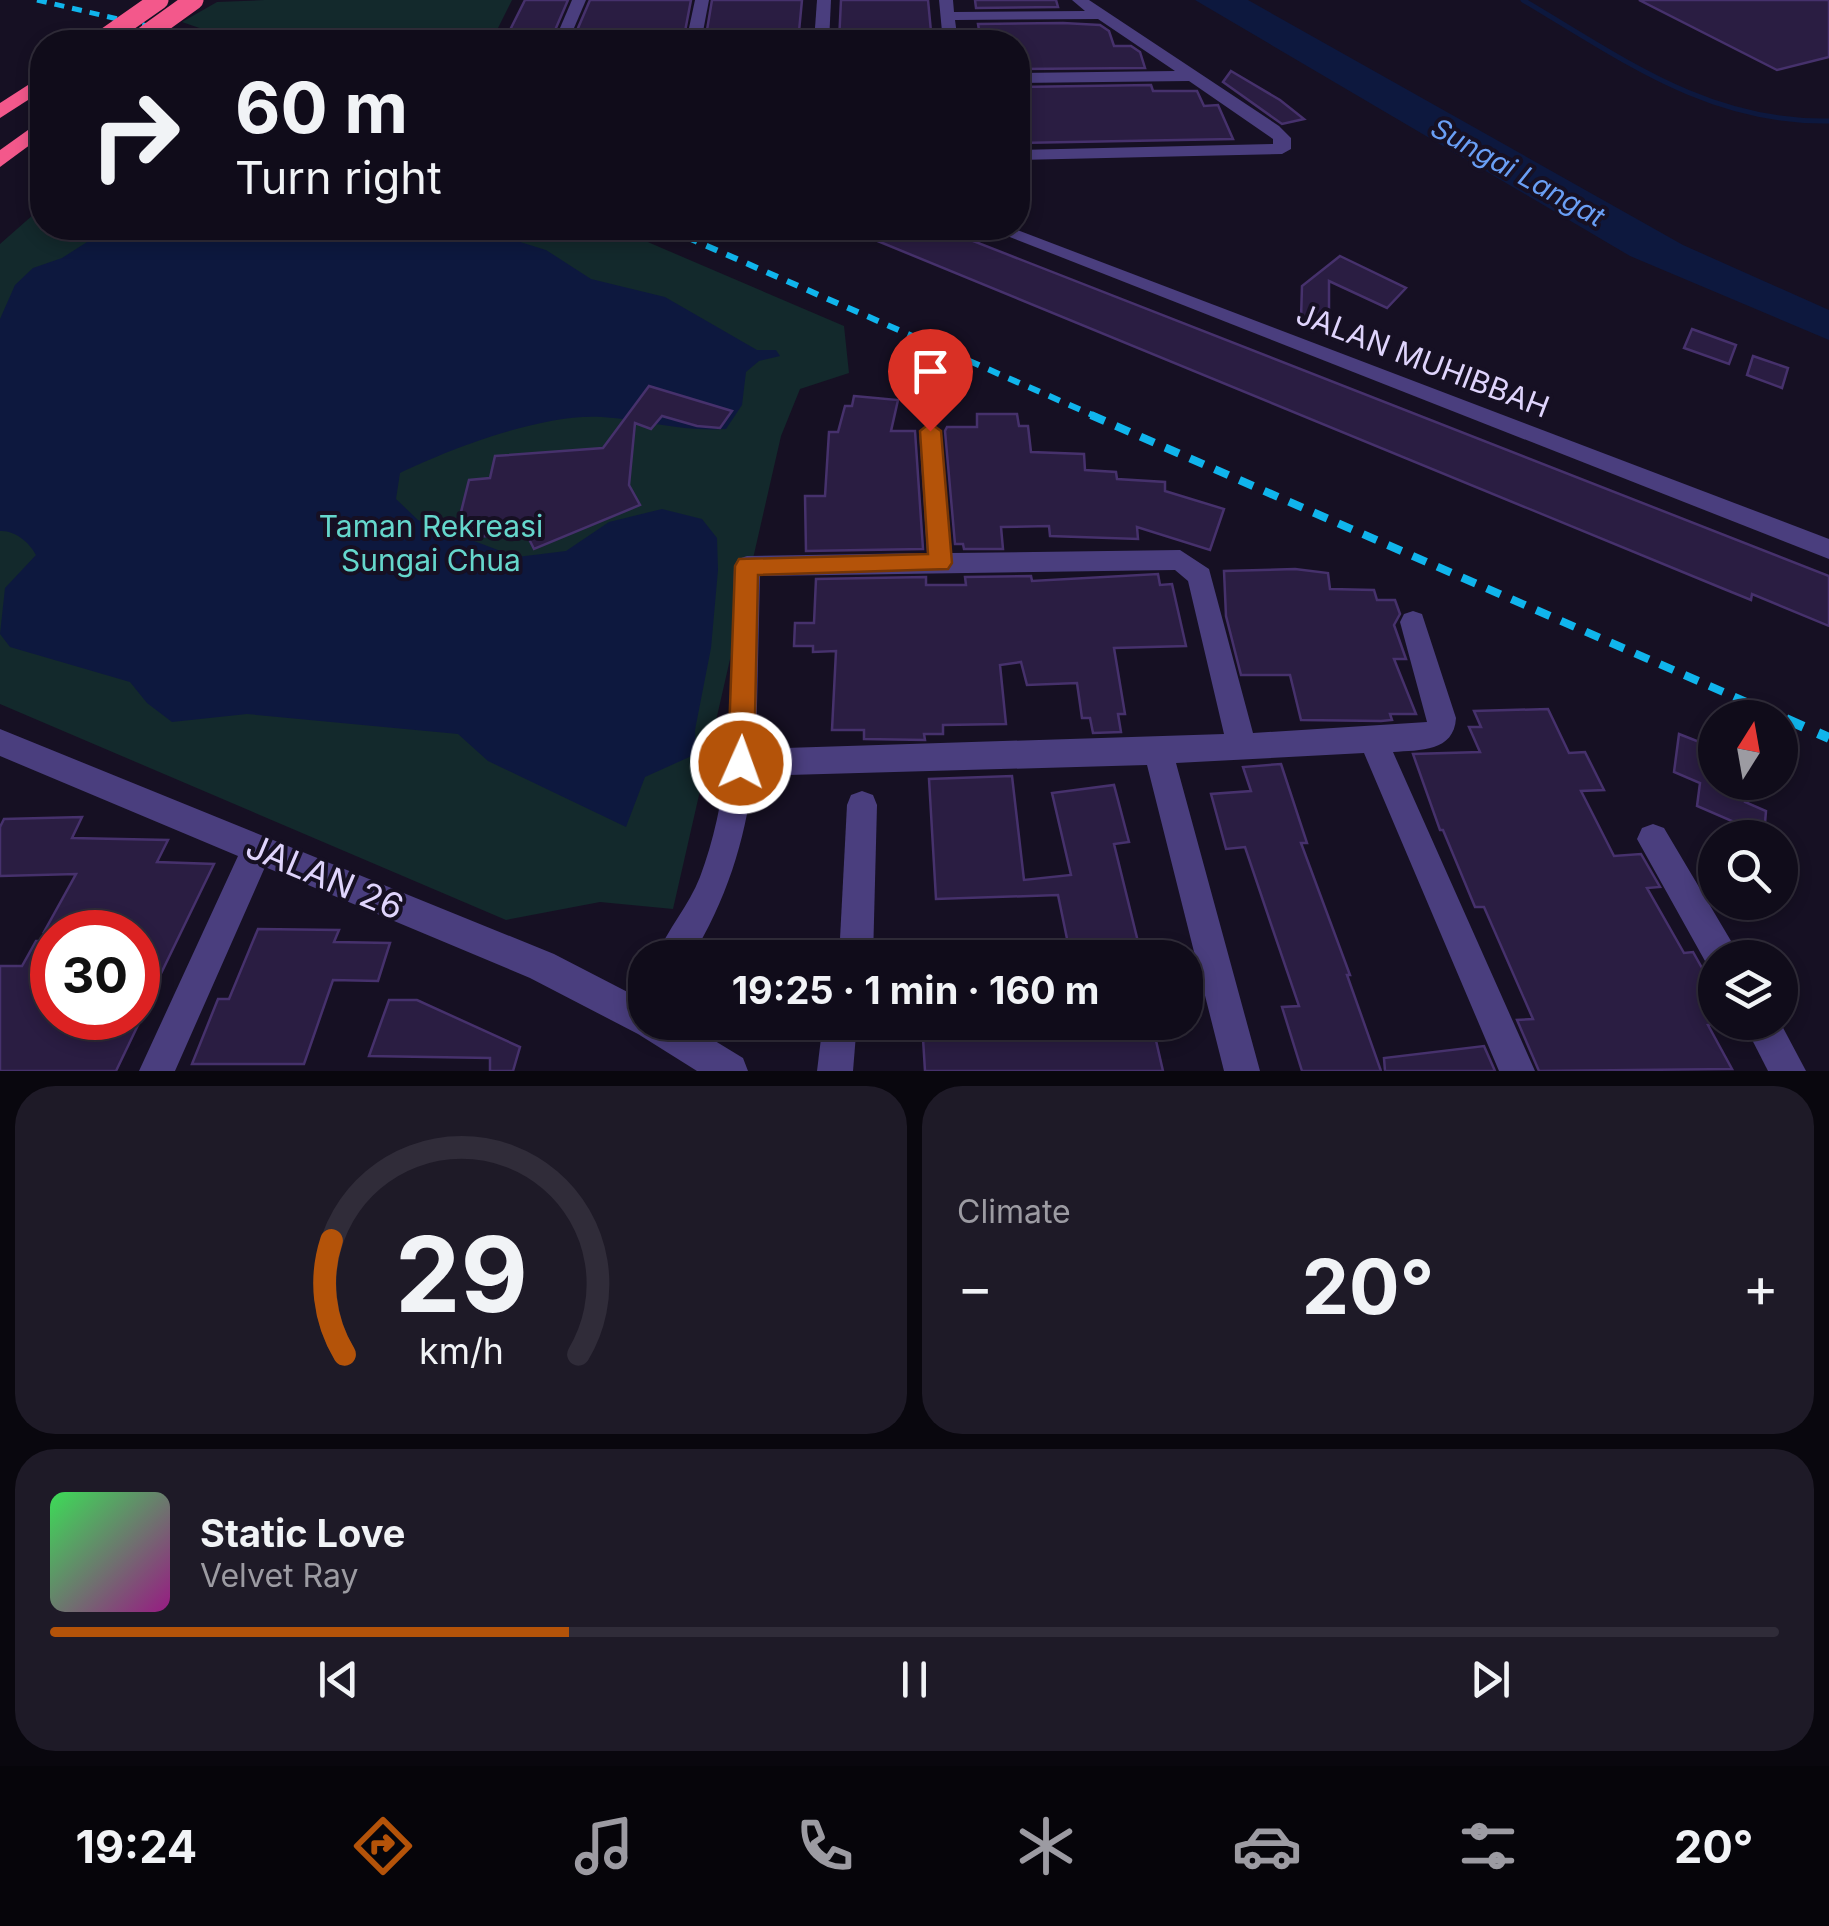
<!DOCTYPE html>
<meta charset="utf-8">
<style>
:root{--surface:#100c1a;--page:#1e1a27;--text:#f1f3f6;--muted:#9c9ba2;--line:#302c39;--accent:#b45309}
body{margin:0;font-family:Inter,sans-serif;background:var(--page);color:var(--text);height:100vh;display:flex;flex-direction:column;font-size:38px;white-space:nowrap}
*{box-sizing:border-box;margin:0}
p{font-size:32px;color:var(--muted)}
.icon{flex:none;width:55px;height:55px;fill:none;stroke:currentColor;stroke-width:2;stroke-linecap:round;stroke-linejoin:round}
.map{position:relative;height:1071px;overflow:hidden}
.details{display:flex;flex-direction:column;gap:15px;padding:15px;background:#09070e;flex:1}
.details>*{flex:none}
.hud{position:absolute;left:30px;top:30px;width:1000px;height:210px;border-radius:40px;box-shadow:0 5px 15px #0003,0 0 0 2px var(--line);background:#100c1a;color:var(--text);overflow:hidden}
.needle{width:65px;rotate:11deg}
.tools{position:absolute;left:1698px;top:700px;display:grid;gap:20px}
.tools a{display:grid;place-items:center;width:100px;height:100px;border-radius:50%;background:var(--surface);box-shadow:0 5px 15px #0003,0 0 0 2px var(--line);font-size:50px}
.speed{position:absolute;left:30px;top:910px;display:flex;gap:20px;font-size:50px;font-weight:700;text-align:center}
.speed>*{display:grid;place-content:center;width:130px;height:130px;border-radius:50%;background:var(--surface);box-shadow:0 5px 15px #0003,0 0 0 2px var(--line);line-height:1}
.speed .limit{border:15px solid #d22;background:#fff;color:#111}
.pin{position:absolute;display:grid;place-items:center;width:85px;height:85px;color:#fff;margin:-102px -42px;border-radius:50% 50% 50% 0;rotate:-45deg;box-shadow:0 0 10px #0007}
.pin .icon{rotate:45deg}
.me{position:absolute;width:110px;margin:-55px;rotate:2deg;stroke-linejoin:round;filter:drop-shadow(0 0 8px #0008)}
.turn{display:flex;align-items:center;gap:35px;height:210px;padding:0 40px;font-size:45px}
.turn .icon{width:130px;height:130px;stroke-width:2.5}
.turn b{display:block;font-size:70px;line-height:85px}
.big{font-size:75px;font-weight:700;line-height:1.1}
.details .widget{flex:1;display:flex;flex-direction:column;justify-content:center;gap:15px;min-width:0;padding:0 35px;border-radius:40px;background:var(--page)}
.details .dial{align-items:center;gap:0}
.dial svg{height:260px;overflow:visible;fill:none;stroke:var(--line);stroke-width:7;stroke-linecap:round;text-anchor:middle}
.dial text{fill:var(--text);stroke:none}
.song{display:flex;align-items:center;gap:30px}
.cover{width:120px;height:120px;border-radius:15px;background:linear-gradient(135deg,hsl(130 70% 55%),hsl(310 70% 35%))}
.played{height:10px;border-radius:5px;background:linear-gradient(90deg,var(--accent) 30%,var(--line) 30%)}
.keys{display:flex;justify-content:space-around;direction:ltr}
.heat{display:flex;justify-content:space-between;align-items:center;font-size:55px;direction:ltr}
.details .tiles{flex:1;display:grid;gap:15px;grid-template-columns:1fr 1fr}
.widget:last-child{grid-column:span 2}
.trip{position:absolute;left:628px;top:940px;width:575px;height:100px;border-radius:40px;background:var(--surface);box-shadow:0 5px 15px #0003,0 0 0 2px var(--line);font-weight:700;line-height:100px;text-align:center}
.dock{display:flex;height:160px;justify-content:space-around;align-items:center;background:#06050a;color:var(--muted)}
.dock .icon{width:70px;height:70px}
.dock .active{color:var(--accent)}
.dock b{font-size:45px;color:var(--text)}
.map>svg:first-child{display:block}
.green{fill:#13292c}
.water{fill:#0d183e}
.lines{fill:none;stroke-linecap:round;stroke-linejoin:round}
.stream{stroke:#0d183e;stroke-width:5}
.building{fill:#2a1d42;stroke:#46316c;stroke-width:2.5}
.street{fill:#4a3e7e;fill-rule:evenodd}
.highway{fill:#f3588b;fill-rule:evenodd}
.rail-far3{stroke:#10b5ec;stroke-width:5;stroke-dasharray:10 8;stroke-linecap:butt}
.rail-far2{stroke:#10b5ec;stroke-width:6;stroke-dasharray:12 10;stroke-linecap:butt}
.rail-far1{stroke:#10b5ec;stroke-width:8;stroke-dasharray:15 12;stroke-linecap:butt}
.rail{stroke:#10b5ec;stroke-width:10;stroke-dasharray:19 16;stroke-linecap:butt}
.highway-bridge{stroke:#f3588b;stroke-width:19}
.route{fill:#b45309;stroke:#753606;stroke-width:2.5}
.labels{text-anchor:middle;dominant-baseline:central;stroke-width:8;stroke-linejoin:round;paint-order:stroke}
.far-water-label{font-size:28px;font-style:italic;fill:#6a9ff5;stroke:#161023}
.street-label{font-size:30px;fill:#dfd4fc;stroke:#161023}
.park-label{font-size:30px;fill:#65d7cc;stroke:#161023}
.near-street-label{font-size:35px;fill:#dfd4fc;stroke:#161023}
</style>
<div class="map">
<svg width="1829" height="1071" viewBox="0 0 1829 1071">
<rect width="100%" height="100%" fill="#161023"/>
<!-- green -->
<g class="green">
<path d="M 265,0 L 512,0 L 491,42 L 240,42 L 182,22 L 217,2 Z"/>
<path d="M 42,207 L 42,228 L 615,228 L 844,326 L 849,373 L 800,389 L 781,436 L 673,909 L 600,902 L 506,920 L 0,704 L 0,244 Z"/>
</g>
<!-- water -->
<g class="water">
<path d="M 1195,0 L 1248,0 L 1683,245 L 1829,310 L 1829,340 L 1630,256 Z"/>
<path d="M 109,228 L 475,228 L 546,250 L 591,279 L 665,297 L 757,350 L 776,350 L 780,356 L 759,361 L 746,372 L 742,405 L 726,429 C 684,432 645,420 602,417 C 544,413 452,448 400,473 L 396,499 L 418,520 L 517,557 L 566,551 L 609,522 L 662,509 L 702,519 L 717,538 L 718,570 L 711,648 L 695,730 L 696,754 L 645,777 L 626,827 L 488,761 L 458,734 L 247,714 L 172,722 L 147,703 L 130,682 L 10,647 L 0,634 L 5,588 L 36,555 C 30,543 15,530 0,531 L 0,319 L 15,285 L 33,268 L 62,258 Z"/>
</g>
<g class="lines">
<!-- stream -->
<path class="stream" d="M 1523,0 C 1623,59 1708,123 1829,121"/>
</g>
<!-- building -->
<g class="building">
<path d="M 525,0 L 568,0 L 550,42 L 504,42 Z"/>
<path d="M 590,0 L 691,0 L 683,42 L 572,42 Z"/>
<path d="M 712,0 L 802,0 L 798,42 L 705,42 Z"/>
<path d="M 841,0 L 928,0 L 932,42 L 839,42 Z"/>
<path d="M 975,0 L 1056,0 L 1058,7 L 976,8 Z"/>
<path d="M 1639,0 L 1829,0 L 1829,57 L 1777,70 Z"/>
<path d="M 1063,23 L 1100,25 L 1109,31 L 1114,46 L 1131,46 L 1140,52 L 1145,68 L 1018,69 L 1018,42 L 981,42 L 978,24 Z"/>
<path d="M 1231,71 L 1280,100 L 1304,119 L 1282,124 L 1223,82 Z"/>
<path d="M 1151,85 L 1153,91 L 1197,91 L 1204,106 L 1218,105 L 1233,139 L 1018,143 L 1018,87 Z"/>
<path d="M 846,228 L 940,228 L 1829,576 L 1829,626 L 1752,594 L 1751,600 L 1724,589 Z"/>
<path d="M 1340,256 L 1406,288 L 1387,308 L 1329,281 L 1329,323 L 1301,319 L 1302,286 Z"/>
<path d="M 1692,329 L 1736,345 L 1729,364 L 1684,348 Z"/>
<path d="M 1753,356 L 1788,368 L 1782,388 L 1747,375 Z"/>
<path d="M 649,386 L 732,411 L 720,428 L 697,426 L 662,416 L 651,429 L 635,423 L 629,485 L 640,505 L 534,549 L 526,533 L 475,537 L 457,528 L 469,480 L 490,478 L 495,456 L 603,448 Z"/>
<path d="M 854,396 L 898,400 L 891,431 L 915,431 L 923,549 L 806,551 L 805,496 L 825,496 L 829,432 L 838,432 L 845,406 L 852,406 Z"/>
<path d="M 977,414 L 1017,414 L 1019,426 L 1028,426 L 1031,452 L 1084,454 L 1085,470 L 1116,472 L 1117,479 L 1165,482 L 1165,491 L 1224,509 L 1210,550 L 1137,527 L 1138,539 L 1050,536 L 1049,526 L 1001,527 L 1003,549 L 964,549 L 963,544 L 955,544 L 945,431 L 947,427 L 977,427 Z"/>
<path d="M 1295,569 L 1328,573 L 1330,589 L 1374,590 L 1377,600 L 1395,600 L 1400,614 L 1394,625 L 1406,659 L 1394,659 L 1416,714 L 1390,714 L 1392,720 L 1381,721 L 1301,720 L 1290,675 L 1241,675 L 1226,616 L 1224,571 Z"/>
<path d="M 1158,574 L 1160,585 L 1172,584 L 1186,646 L 1114,648 L 1125,714 L 1118,714 L 1121,732 L 1093,733 L 1090,718 L 1082,718 L 1077,683 L 1027,685 L 1021,662 L 1000,665 L 1006,724 L 943,725 L 943,734 L 924,734 L 925,740 L 864,739 L 864,730 L 832,730 L 836,651 L 813,652 L 813,646 L 794,646 L 795,623 L 814,623 L 816,579 L 926,577 L 926,585 L 966,585 L 965,577 L 1031,576 L 1032,581 Z"/>
<path d="M 1548,709 L 1569,753 L 1585,752 L 1604,790 L 1581,791 L 1614,856 L 1641,854 L 1660,887 L 1647,888 L 1684,953 L 1693,952 L 1715,991 L 1715,1024 L 1708,1025 L 1732,1069 L 1539,1071 L 1517,1020 L 1533,1019 L 1484,907 L 1475,907 L 1443,830 L 1440,830 L 1413,754 L 1480,752 L 1469,727 L 1481,727 L 1474,711 Z"/>
<path d="M 1679,734 L 1715,748 L 1715,782 L 1747,782 L 1745,802 L 1766,811 L 1764,835 L 1697,806 L 1700,783 L 1674,772 Z"/>
<path d="M 1281,764 L 1307,843 L 1301,843 L 1350,975 L 1347,975 L 1381,1071 L 1302,1071 L 1282,1007 L 1299,1006 L 1272,927 L 1245,847 L 1226,849 L 1211,794 L 1251,791 L 1243,767 Z"/>
<path d="M 1012,776 L 1024,880 L 1071,875 L 1052,793 L 1114,785 L 1129,842 L 1114,844 L 1142,958 L 1071,958 L 1058,895 L 936,899 L 929,779 Z"/>
<path d="M 82,817 L 72,838 L 168,840 L 157,862 L 214,864 L 138,1021 L 138,932 L 44,932 L 76,874 L 0,876 L 0,827 L 4,819 Z"/>
<path d="M 258,929 L 339,930 L 334,942 L 390,943 L 378,981 L 333,980 L 304,1064 L 192,1064 L 218,999 L 229,999 Z"/>
<path d="M 36,941 L 52,941 L 52,1020 L 139,1023 L 116,1071 L 0,1071 L 0,966 L 22,966 Z"/>
<path d="M 389,1000 L 417,1000 L 520,1047 L 513,1071 L 490,1071 L 490,1058 L 369,1056 Z"/>
<path d="M 922,1022 L 969,1022 L 970,1031 L 1077,1030 L 1152,1023 L 1163,1071 L 925,1071 Z"/>
<path d="M 1484,1046 L 1495,1071 L 1385,1071 L 1384,1058 Z"/>
</g>
<g class="lines">
<!-- street -->
<g class="street">
<path d="M 572,0 L 586,0 L 568,42 L 554,42 Z"/>
<path d="M 695,0 L 709,0 L 701,42 L 686,42 Z"/>
<path d="M 817,0 L 831,0 L 829,42 L 814,42 Z"/>
<path d="M 939,0 L 953,0 L 954,12 L 1085,11 L 1072,0 L 1089,0 L 1279,126 L 1291,138 L 1291,149 L 1282,154 L 1018,160 L 1018,150 L 1273,144 L 1273,139 L 1189,81 L 1018,83 L 1018,73 L 1175,71 L 1098,19 L 955,20 L 958,42 L 943,42 Z"/>
<path d="M 987,228 L 1012,228 L 1829,539 L 1829,559 Z"/>
<path d="M 930,423 L 941,431 L 952,553 L 1180,550 L 1209,569 L 1253,733 L 1427,722 L 1400,622 L 1404,614 L 1413,611 L 1422,614 L 1456,718 C 1454,752 1420,750 1393,752 L 1535,1071 L 1499,1071 L 1364,753 L 1176,763 L 1260,1071 L 1224,1071 L 1147,765 L 753,776 C 745,842 726,901 691,958 L 656,958 C 667,929 689,906 700,877 C 737,779 731,669 734,566 L 738,559 L 747,556 L 927,553 L 919,431 ZM 1175,570 L 1188,581 L 1224,734 L 756,749 L 760,576 Z"/>
<path d="M 0,729 L 554,954 L 645,1001 L 645,1022 L 684,1022 L 743,1058 L 748,1071 L 697,1071 L 638,1034 L 530,978 L 265,867 L 175,1071 L 139,1071 L 238,856 L 0,756 Z"/>
<path d="M 862,791 L 873,795 L 877,805 L 873,958 L 839,958 L 847,805 L 851,795 Z"/>
<path d="M 1653,824 L 1664,828 L 1734,946 L 1738,958 L 1715,958 L 1715,972 L 1710,970 L 1637,839 L 1642,828 Z"/>
<path d="M 823,1022 L 857,1022 L 853,1071 L 817,1071 Z"/>
<path d="M 1743,1022 L 1780,1022 L 1806,1071 L 1768,1071 Z"/>
</g>
<!-- highway -->
<g class="highway">
<path d="M 42,76 L 42,91 L 0,118 L 0,103 Z"/>
<path d="M 42,120 L 42,136 L 0,167 L 0,150 Z"/>
</g>
<!-- rail-far3 -->
<path class="rail-far3" d="M 37,0 L 216,42"/>
<!-- rail-far2 -->
<path class="rail-far2" d="M 666,228 L 1097,417"/>
<!-- rail-far1 -->
<path class="rail-far1" d="M 1091,415 L 1760,708"/>
<!-- rail -->
<path class="rail" d="M 1754,705 L 1829,738"/>
<!-- highway-bridge -->
<g class="highway-bridge">
<path d="M 144,36 L 194,0"/>
<path d="M 99,42 L 159,0"/>
</g>
</g>
<!-- route -->
<path class="route" d="M 930,423 L 941,431 L 952,563 L 948,569 L 758,575 L 754,763 L 750,771 L 741,775 L 732,771 L 728,763 L 735,566 L 739,559 L 928,554 L 920,431 Z"/>
<g class="labels">
<!-- far-water labels -->
<g class="far-water-label">
<text transform="translate(1518 172) rotate(29)">Sungai Langat</text>
</g>
<!-- street labels -->
<g class="street-label">
<text transform="translate(1423 360) rotate(21)">JALAN MUHIBBAH</text>
</g>
<!-- park labels -->
<g class="park-label">
<text x="431" y="526">Taman Rekreasi<tspan x="431" dy="34">Sungai Chua</tspan></text>
</g>
<!-- near-street labels -->
<g class="near-street-label">
<text transform="translate(325 876) rotate(23)">JALAN 26</text>
</g>
</g>
</svg>
<div class="tools">
<a><svg class="needle" viewBox="-14 -14 28 28"><path d="M0-13l5 13h-10z" fill="#e53935"/><path d="M0 13l5-13h-10z" fill="#9c9ba2"/></svg></a>
<a><svg class="icon" aria-label="search" viewBox="0 0 24 24"><circle cx="10" cy="10" r="6"/><path d="M15 15l6 6"/></svg></a>
<a><svg class="icon" aria-label="layers" viewBox="0 0 24 24"><path d="M12 4l9 5-9 5-9-5zM3 14l9 5 9-5"/></svg></a>
</div>
<div class="speed"><div class="limit">30</div></div>
<div class="pin" style="left:930px;top:431px;background:#d93025"><svg class="icon" aria-label="arrive" viewBox="0 0 24 24"><path d="M6 21V4h12l-3 4 3 4H6"/></svg></div>
<svg class="me" style="left:741px;top:763px" viewBox="-20 -20 40 40"><circle r="17" fill="#b45309" stroke="#fff" stroke-width="3"/><path d="M0-11L8 9 0 5-8 9z" fill="#fff"/></svg>
<div class="trip">19:25 · 1 min · 160 m</div>
<div class="hud">
<div class="turn"><svg class="icon" aria-label="right" viewBox="0 0 24 24"><path d="M7 20v-9h11M14 6l5 5-5 5"/></svg><div><b>60 m</b>Turn right</div></div>
</div>
</div>
<section class="details">
<div class="tiles">
<div class="widget dial"><svg viewBox="0 0 100 80">
<path d="M14 69A42 42 0 1 1 86 69"/>
<path d="M14 69A42 42 0 0 1 10 34" stroke="#b45309"/>
<text x="50" y="56" font-size="32" font-weight="700">29</text>
<text x="50" y="72" font-size="11">km/h</text>
</svg></div>
<div class="widget"><p>Climate</p>
<div class="heat"><a>−</a><b class="big">20°</b><a>+</a></div>
</div>
<div class="widget">
<div class="song"><i class="cover"></i><div><b>Static Love</b><p>Velvet Ray</p></div></div>
<div class="played"></div>
<div class="keys"><svg class="icon" aria-label="previous" viewBox="0 0 24 24"><path d="M18 5L8 12l10 7zM5 5v14"/></svg><svg class="icon" aria-label="pause" viewBox="0 0 24 24"><path d="M8 5v14M16 5v14"/></svg><svg class="icon" aria-label="next" viewBox="0 0 24 24"><path d="M6 5l10 7-10 7zM19 5v14"/></svg></div>
</div>
</div>
</section>
<nav class="dock">
<b>19:24</b>
<svg class="icon active" aria-label="directions" viewBox="0 0 24 24"><path d="M12 3l9 9-9 9-9-9zM9 14v-3h6M13 9l2 2-2 2"/></svg>
<svg class="icon" aria-label="music" viewBox="0 0 24 24"><path d="M9 18V5l10-2v13"/><circle cx="6" cy="18" r="3"/><circle cx="16" cy="16" r="3"/></svg>
<svg class="icon" aria-label="phone" viewBox="0 0 24 24"><path d="M5 4h4l2 5-3 2q2 4 5 5l2-3 5 2v4C11 20 4 13 5 4z"/></svg>
<svg class="icon" aria-label="climate" viewBox="0 0 24 24"><path d="M12 3v18M4 7l16 10M4 17L20 7"/></svg>
<svg class="icon" aria-label="car" viewBox="0 0 24 24"><path d="M5 17H2v-5l4-1 3-4h7l3 4 3 1v5h-3M9 17h6M6 11h13"/><circle cx="7" cy="17" r="2"/><circle cx="17" cy="17" r="2"/></svg>
<svg class="icon" aria-label="filters" viewBox="0 0 24 24"><path d="M4 7h16M4 17h16"/><circle cx="9" cy="7" r="2"/><circle cx="15" cy="17" r="2"/></svg>
<b>20°</b>
</nav>
